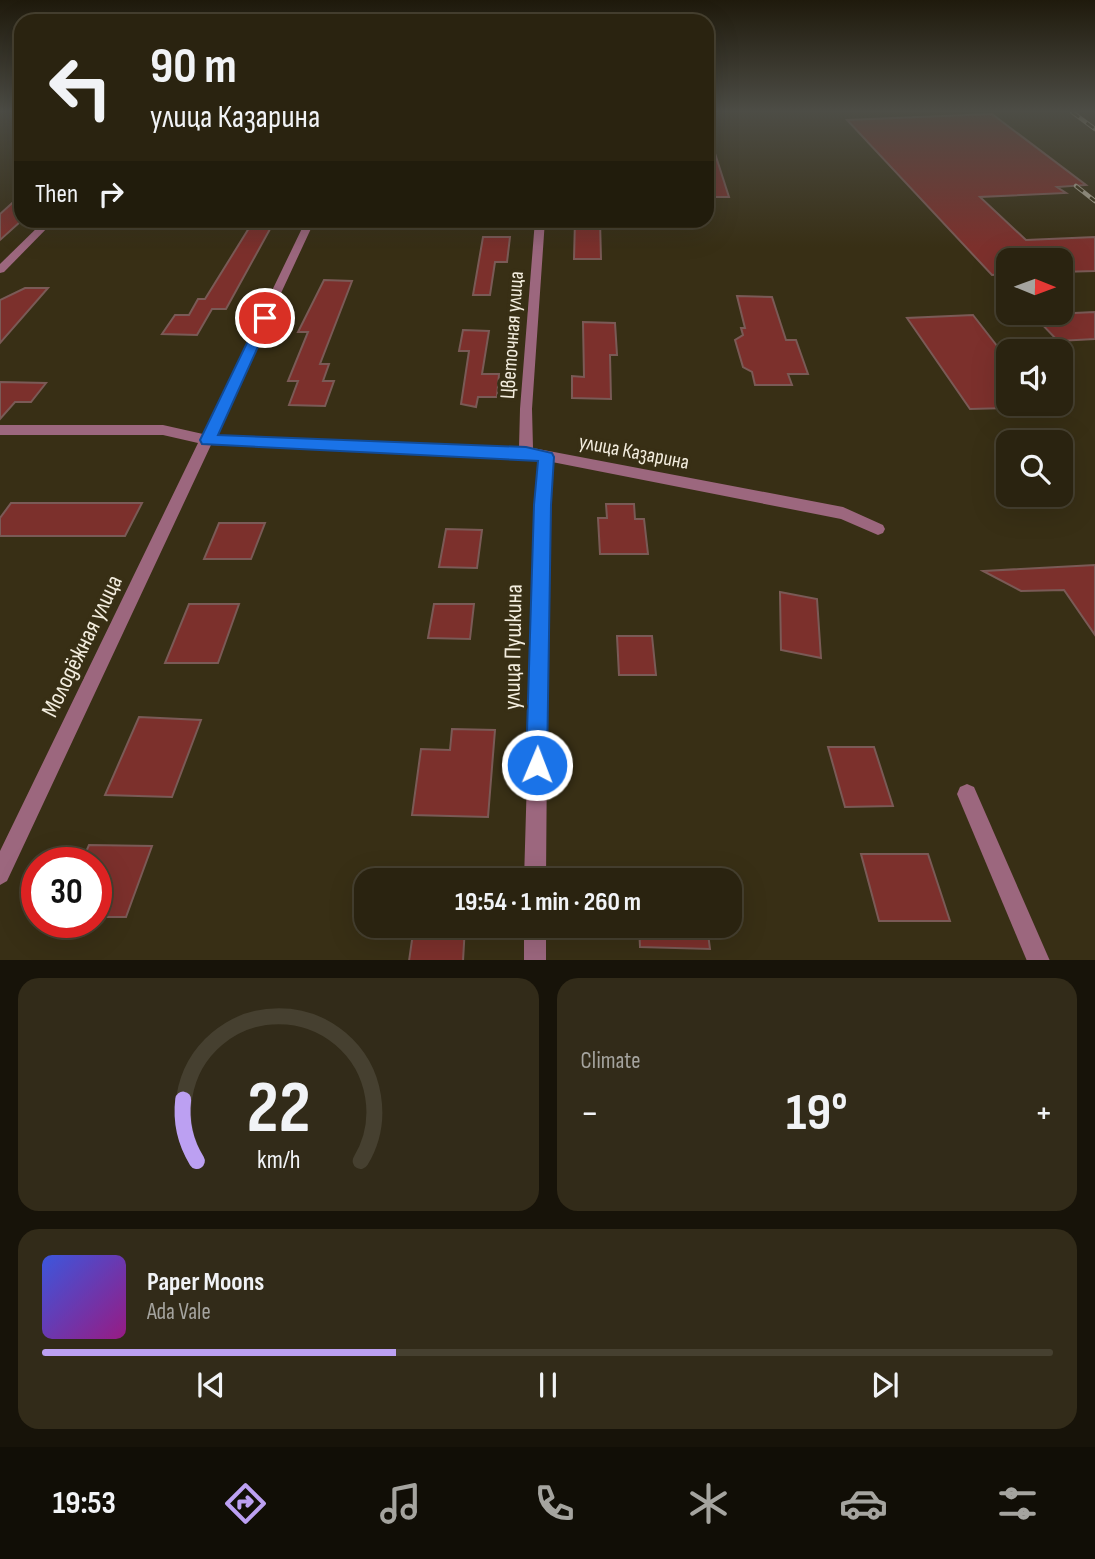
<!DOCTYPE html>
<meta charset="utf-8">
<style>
:root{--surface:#2a2310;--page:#322b19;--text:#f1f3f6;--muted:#a5a49f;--line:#464030;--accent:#bca0f2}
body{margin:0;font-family:"Sofia Sans Condensed",sans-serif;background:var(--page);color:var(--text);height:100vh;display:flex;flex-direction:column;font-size:26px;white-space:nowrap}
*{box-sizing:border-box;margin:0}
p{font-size:23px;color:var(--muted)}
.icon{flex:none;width:38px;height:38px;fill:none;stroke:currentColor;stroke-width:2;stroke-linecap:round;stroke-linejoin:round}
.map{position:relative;height:960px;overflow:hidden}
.sheet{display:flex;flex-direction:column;gap:18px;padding:18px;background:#171309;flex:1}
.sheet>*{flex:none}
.banner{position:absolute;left:14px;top:14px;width:700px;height:214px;border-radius:21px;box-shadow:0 7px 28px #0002,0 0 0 2px var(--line);background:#2a2310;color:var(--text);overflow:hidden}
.needle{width:46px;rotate:91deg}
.fabs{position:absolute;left:996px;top:248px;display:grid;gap:14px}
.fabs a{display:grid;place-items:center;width:77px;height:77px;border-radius:14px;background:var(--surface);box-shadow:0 7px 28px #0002,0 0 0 2px var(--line);font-size:35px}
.speed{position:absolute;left:21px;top:847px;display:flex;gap:14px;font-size:35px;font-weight:700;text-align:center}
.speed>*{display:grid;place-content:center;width:91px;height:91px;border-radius:50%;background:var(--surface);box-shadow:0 7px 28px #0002,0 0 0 2px var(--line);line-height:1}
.speed .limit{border:10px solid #d22;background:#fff;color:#111}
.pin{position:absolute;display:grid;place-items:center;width:60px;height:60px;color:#fff;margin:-30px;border:4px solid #fff;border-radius:50%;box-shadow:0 2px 7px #0007}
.me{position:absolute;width:77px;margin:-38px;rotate:1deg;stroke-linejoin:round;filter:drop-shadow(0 0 5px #0008)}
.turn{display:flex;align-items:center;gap:24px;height:147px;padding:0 21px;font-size:32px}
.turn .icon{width:91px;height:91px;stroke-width:2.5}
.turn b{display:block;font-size:49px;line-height:60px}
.then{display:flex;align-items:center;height:66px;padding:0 21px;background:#0003;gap:14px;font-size:26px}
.big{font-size:52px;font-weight:700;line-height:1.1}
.sheet .tile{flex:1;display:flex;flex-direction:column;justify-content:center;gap:10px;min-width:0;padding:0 24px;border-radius:21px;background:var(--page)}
.sheet .dial{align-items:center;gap:0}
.dial svg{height:182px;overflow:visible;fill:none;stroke:var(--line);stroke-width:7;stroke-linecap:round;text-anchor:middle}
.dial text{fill:var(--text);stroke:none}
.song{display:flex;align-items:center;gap:21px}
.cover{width:84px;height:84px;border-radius:10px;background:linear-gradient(135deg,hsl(230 70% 55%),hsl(310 70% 35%))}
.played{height:7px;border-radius:4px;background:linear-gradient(90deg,var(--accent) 35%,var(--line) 35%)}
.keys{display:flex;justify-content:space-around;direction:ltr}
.heat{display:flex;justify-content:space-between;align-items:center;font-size:38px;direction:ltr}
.sheet .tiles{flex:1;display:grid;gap:18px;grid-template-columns:1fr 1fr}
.tile:last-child{grid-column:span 2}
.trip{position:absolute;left:354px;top:868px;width:388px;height:70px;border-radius:21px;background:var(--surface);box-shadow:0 7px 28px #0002,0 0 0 2px var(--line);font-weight:700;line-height:70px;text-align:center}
.menu{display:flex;height:112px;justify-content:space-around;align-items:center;background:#110e06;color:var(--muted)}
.menu .icon{width:49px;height:49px}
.menu .current{color:var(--accent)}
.menu b{font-size:32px;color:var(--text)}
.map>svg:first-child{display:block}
.building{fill:#7c302c;stroke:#7a5a56;stroke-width:2}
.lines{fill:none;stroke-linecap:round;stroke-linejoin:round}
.minor{fill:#9c677e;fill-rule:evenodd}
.rail-casing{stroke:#b1aa97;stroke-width:4.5}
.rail{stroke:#382f15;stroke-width:2.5;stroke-dasharray:9;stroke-linecap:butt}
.route{fill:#1a73e8;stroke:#114b97;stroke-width:2}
.labels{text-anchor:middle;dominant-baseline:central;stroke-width:7;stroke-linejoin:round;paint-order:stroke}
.street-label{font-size:21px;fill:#f3edde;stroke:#382f15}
.near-street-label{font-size:24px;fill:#f3edde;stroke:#382f15}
</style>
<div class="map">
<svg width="1095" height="961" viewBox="0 0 1095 961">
<rect width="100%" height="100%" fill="#382f15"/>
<!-- building -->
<g class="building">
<path d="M 992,114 L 1086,185 L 1057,187 L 1066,193 L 980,197 L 1026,240 L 1095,237 L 1095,271 L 1060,272 L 1060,261 L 1008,261 L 1008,274 L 992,275 L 847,120 Z"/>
<path d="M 711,141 L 729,197 L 712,197 L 707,180 L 707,143 Z"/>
<path d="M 21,195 L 21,221 L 0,240 L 0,214 Z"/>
<path d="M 254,220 L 275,220 L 226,309 L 212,309 L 197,335 L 162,334 L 175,315 L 189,315 L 198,299 L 205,299 Z"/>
<path d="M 575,220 L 600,220 L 601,259 L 574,259 Z"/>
<path d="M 483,237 L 510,237 L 507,262 L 495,262 L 490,295 L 473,295 Z"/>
<path d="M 324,280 L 352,281 L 320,364 L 329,364 L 323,381 L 334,381 L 325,406 L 289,405 L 298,381 L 288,381 L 308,332 L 298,332 Z"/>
<path d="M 25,288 L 48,288 L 0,343 L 0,300 Z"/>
<path d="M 737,296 L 772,297 L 786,340 L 796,340 L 808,374 L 788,374 L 792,385 L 755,385 L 752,372 L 743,367 L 735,340 L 743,335 L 741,328 L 745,328 Z"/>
<path d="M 1095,312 L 1095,339 L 1058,341 L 1033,315 Z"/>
<path d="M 973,315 L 1008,360 L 1008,408 L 970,409 L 907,318 Z"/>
<path d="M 583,322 L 615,323 L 617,355 L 610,355 L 611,399 L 572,398 L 572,376 L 584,377 Z"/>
<path d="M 463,330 L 489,331 L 482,374 L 499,374 L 497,397 L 478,397 L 476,407 L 461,404 L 469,351 L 459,351 Z"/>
<path d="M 0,382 L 46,383 L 31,402 L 15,402 L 0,419 Z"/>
<path d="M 11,503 L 142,503 L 125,536 L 0,536 L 0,518 Z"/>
<path d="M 606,504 L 634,504 L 635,519 L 644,519 L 648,554 L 600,554 L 598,518 L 607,518 Z"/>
<path d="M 219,523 L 265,523 L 251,559 L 204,559 Z"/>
<path d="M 446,529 L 482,530 L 477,568 L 439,567 Z"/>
<path d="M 1095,565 L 1095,635 L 1064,590 L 1021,591 L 983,571 Z"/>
<path d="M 780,592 L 817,599 L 821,658 L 781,650 Z"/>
<path d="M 189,604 L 239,604 L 218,663 L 165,663 Z"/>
<path d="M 434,604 L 474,604 L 470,639 L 428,638 Z"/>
<path d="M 617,636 L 652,636 L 656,675 L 619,675 Z"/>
<path d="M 139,717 L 201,720 L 172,797 L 105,795 Z"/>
<path d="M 452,729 L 495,730 L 488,817 L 412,815 L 421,749 L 450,750 Z"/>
<path d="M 828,747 L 874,747 L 893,806 L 845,807 Z"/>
<path d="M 89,845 L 152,846 L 126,917 L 96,917 L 96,863 L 81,863 Z"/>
<path d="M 861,854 L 928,854 L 950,921 L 879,921 Z"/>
<path d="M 414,926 L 465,926 L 463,961 L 409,961 Z"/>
<path d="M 639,926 L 707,926 L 710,949 L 640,947 Z"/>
</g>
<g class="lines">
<!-- minor -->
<g class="minor">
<path d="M 45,220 L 55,220 L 4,272 L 0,273 L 0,264 Z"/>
<path d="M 306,220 L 315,220 L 215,435 L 519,447 L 520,409 L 535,220 L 545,220 L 532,409 L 533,448 L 843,507 L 883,525 L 885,529 L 883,533 L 878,535 L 841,519 L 552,462 L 549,504 L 546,880 L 524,880 L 535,504 L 539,460 L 526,457 L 211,445 L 7,881 L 0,885 L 0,851 L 198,443 L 163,435 L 0,435 L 0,425 L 163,425 L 203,434 Z"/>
<path d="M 967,784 L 974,787 L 1050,961 L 1027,961 L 957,794 L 960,787 Z"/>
<rect x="524" y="926" width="22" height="35"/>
</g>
<defs>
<g id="rail">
<path d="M 1072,112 L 1095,129"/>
<path d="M 1076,186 L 1095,201"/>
</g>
</defs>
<!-- rail casing -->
<use href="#rail" class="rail-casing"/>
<!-- rail -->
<use href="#rail" class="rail"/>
</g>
<!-- sky -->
<linearGradient id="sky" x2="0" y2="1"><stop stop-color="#1f1a0c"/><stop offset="0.45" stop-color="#4d4d46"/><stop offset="1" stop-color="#4d4d46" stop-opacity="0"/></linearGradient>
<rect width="1095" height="247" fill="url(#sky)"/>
<!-- route -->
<path class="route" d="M 265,314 L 271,318 L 218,435 L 526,447 L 552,453 L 554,457 L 551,505 L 547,765 L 544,773 L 537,776 L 529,773 L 526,765 L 534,505 L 538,461 L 202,444 L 200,440 L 259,318 Z"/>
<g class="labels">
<!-- street labels -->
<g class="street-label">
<text transform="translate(512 335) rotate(-86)">Цветочная улица</text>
<text transform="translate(634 452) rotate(11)">улица Казарина</text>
</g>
<!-- near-street labels -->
<g class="near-street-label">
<text transform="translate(82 646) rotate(-64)">Молодёжная улица</text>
<text transform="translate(513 647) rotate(-89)">улица Пушкина</text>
</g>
</g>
</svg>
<div class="fabs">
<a><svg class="needle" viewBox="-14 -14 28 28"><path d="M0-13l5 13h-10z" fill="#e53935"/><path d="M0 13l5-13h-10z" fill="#a5a49f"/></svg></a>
<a><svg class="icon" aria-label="sound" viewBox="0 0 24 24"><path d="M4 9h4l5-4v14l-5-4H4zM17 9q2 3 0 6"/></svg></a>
<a><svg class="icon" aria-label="search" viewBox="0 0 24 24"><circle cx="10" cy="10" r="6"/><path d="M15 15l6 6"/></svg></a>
</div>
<div class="speed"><div class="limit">30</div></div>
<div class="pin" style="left:265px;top:318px;background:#d93025"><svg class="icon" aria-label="arrive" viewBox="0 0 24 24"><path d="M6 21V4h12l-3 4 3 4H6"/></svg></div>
<svg class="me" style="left:537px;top:765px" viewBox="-20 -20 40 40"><circle r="17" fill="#1a73e8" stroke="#fff" stroke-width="3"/><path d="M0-11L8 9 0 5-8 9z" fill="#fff"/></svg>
<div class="trip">19:54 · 1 min · 260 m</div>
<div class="banner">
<div class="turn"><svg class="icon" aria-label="left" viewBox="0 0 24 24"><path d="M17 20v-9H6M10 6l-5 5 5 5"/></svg><div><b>90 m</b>улица Казарина</div></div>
<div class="then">Then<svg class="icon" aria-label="right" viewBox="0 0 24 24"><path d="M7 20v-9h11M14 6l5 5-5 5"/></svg></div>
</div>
</div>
<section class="sheet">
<div class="tiles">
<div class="tile dial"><svg viewBox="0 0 100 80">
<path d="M14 69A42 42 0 1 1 86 69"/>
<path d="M14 69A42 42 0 0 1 8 42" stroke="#bca0f2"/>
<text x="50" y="56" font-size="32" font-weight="700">22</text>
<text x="50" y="72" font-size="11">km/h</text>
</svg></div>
<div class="tile"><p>Climate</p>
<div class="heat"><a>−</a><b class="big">19°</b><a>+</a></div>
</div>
<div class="tile">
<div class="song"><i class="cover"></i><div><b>Paper Moons</b><p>Ada Vale</p></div></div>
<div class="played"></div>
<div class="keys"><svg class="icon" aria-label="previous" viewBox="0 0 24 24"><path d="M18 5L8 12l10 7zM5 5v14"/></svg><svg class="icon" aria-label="pause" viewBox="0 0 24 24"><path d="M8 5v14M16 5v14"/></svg><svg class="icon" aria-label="next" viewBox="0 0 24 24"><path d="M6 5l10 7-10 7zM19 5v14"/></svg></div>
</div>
</div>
</section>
<nav class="menu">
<b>19:53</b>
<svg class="icon current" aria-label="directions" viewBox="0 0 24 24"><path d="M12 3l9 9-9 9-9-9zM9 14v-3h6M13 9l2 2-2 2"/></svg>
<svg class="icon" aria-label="music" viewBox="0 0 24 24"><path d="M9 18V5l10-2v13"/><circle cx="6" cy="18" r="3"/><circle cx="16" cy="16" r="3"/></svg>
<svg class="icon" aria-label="phone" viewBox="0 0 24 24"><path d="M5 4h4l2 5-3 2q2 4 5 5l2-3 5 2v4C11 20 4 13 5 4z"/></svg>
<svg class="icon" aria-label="climate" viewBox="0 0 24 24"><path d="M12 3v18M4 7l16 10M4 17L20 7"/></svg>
<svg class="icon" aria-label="car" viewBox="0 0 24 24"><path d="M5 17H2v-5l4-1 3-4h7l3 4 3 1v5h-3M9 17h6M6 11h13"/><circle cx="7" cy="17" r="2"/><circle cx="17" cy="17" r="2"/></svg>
<svg class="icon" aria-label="filters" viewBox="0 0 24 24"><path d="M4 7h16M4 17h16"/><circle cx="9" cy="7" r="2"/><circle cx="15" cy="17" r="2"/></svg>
</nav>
